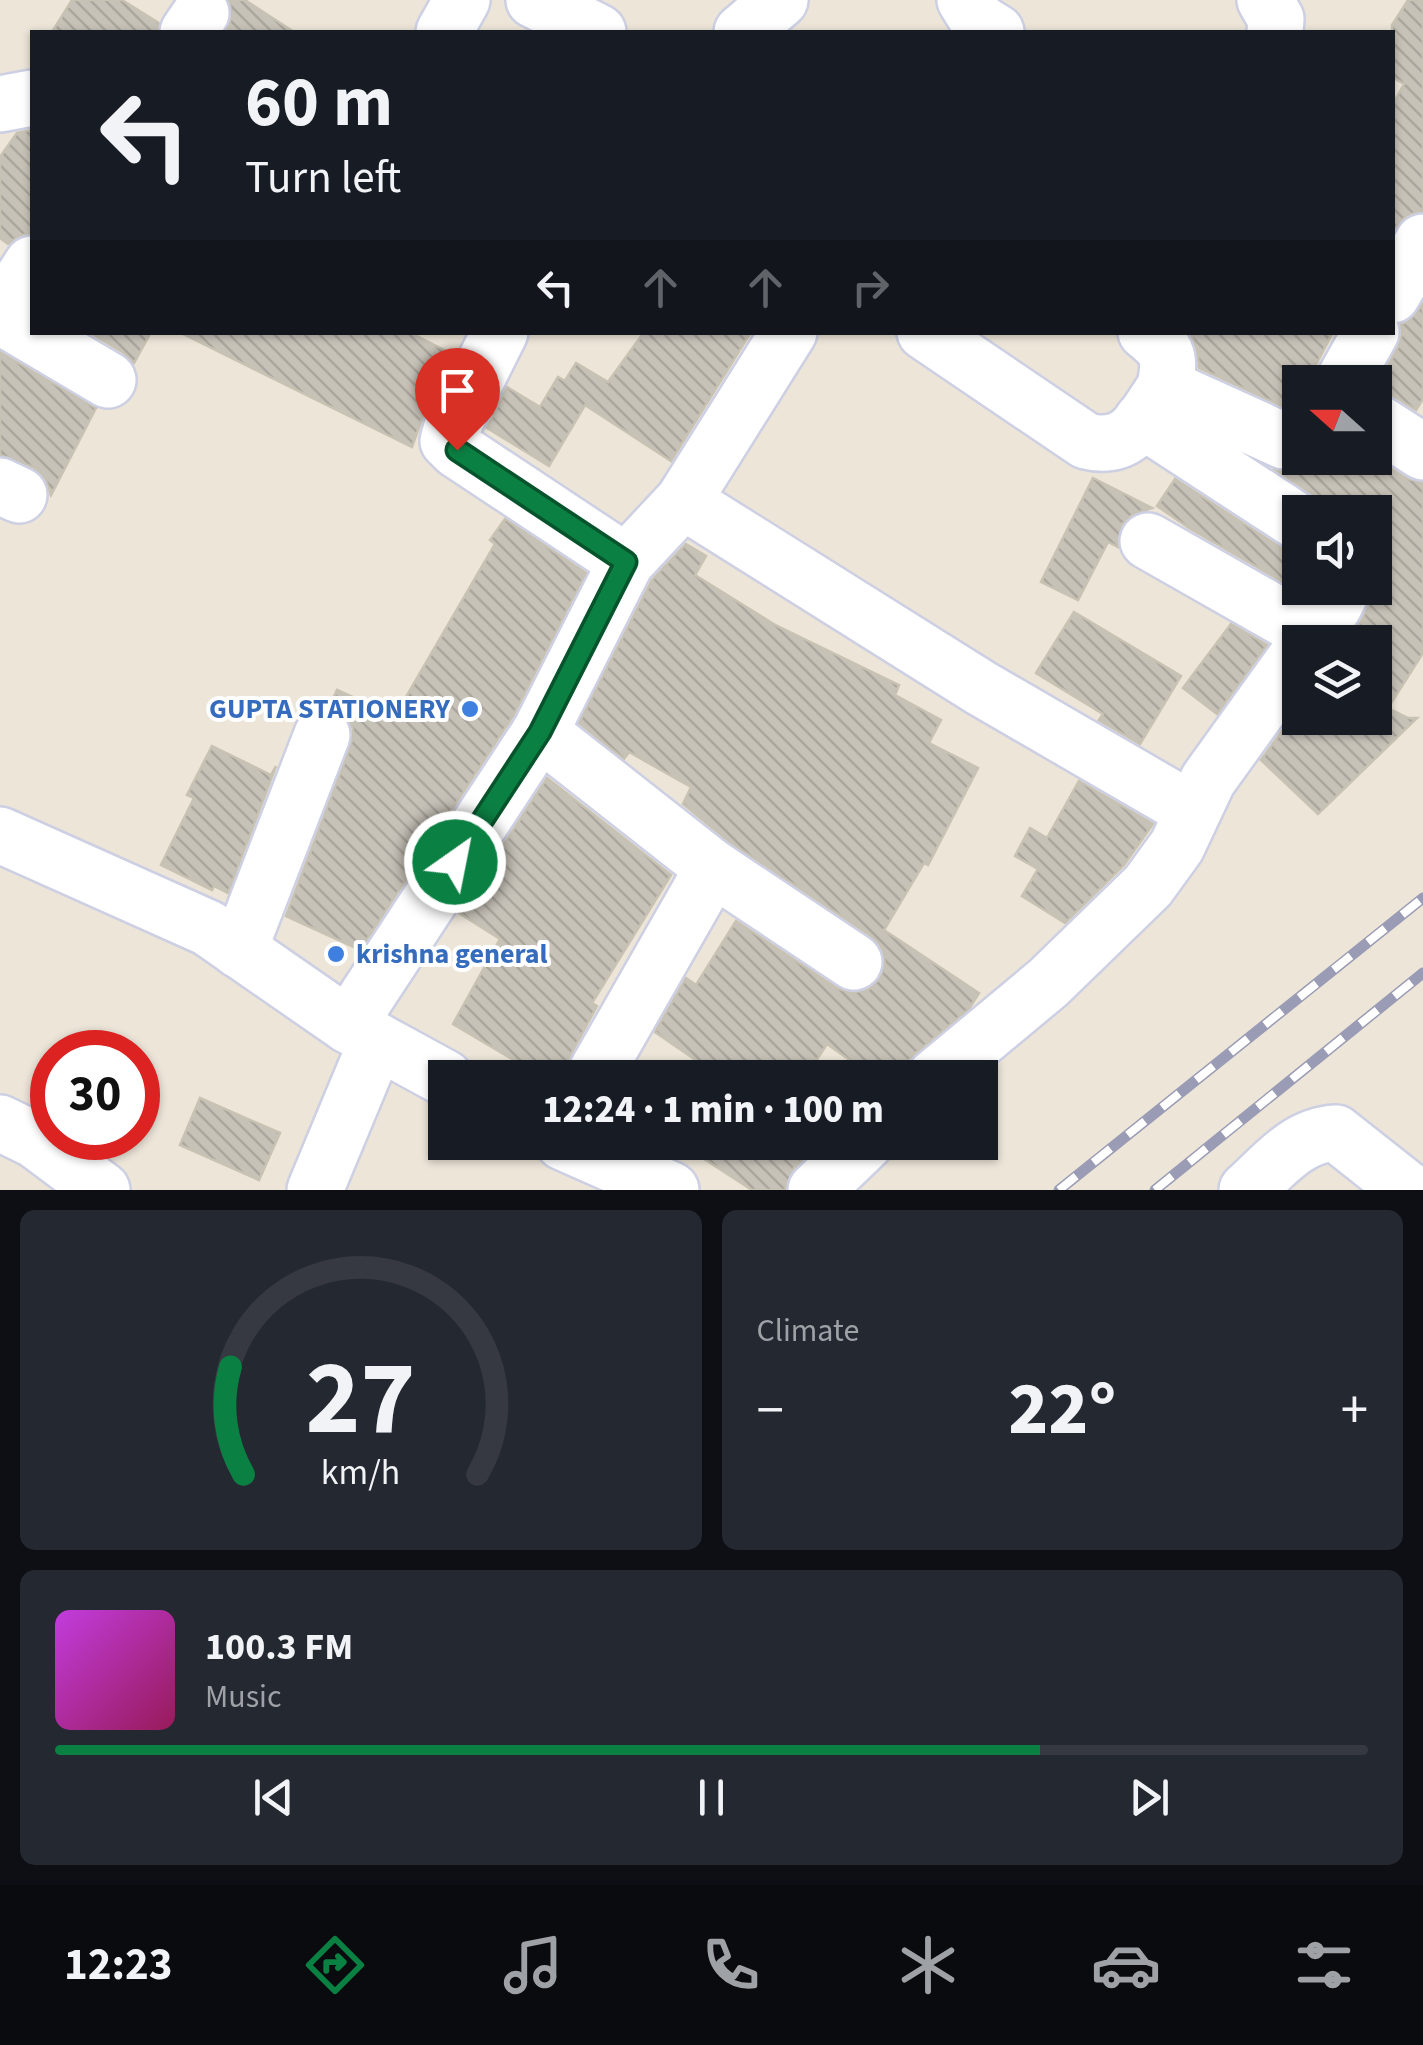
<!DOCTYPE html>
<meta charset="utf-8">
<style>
:root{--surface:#171b24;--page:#242831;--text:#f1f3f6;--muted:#9ea1a6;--line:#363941;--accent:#0b8043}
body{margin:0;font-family:"Source Sans 3",sans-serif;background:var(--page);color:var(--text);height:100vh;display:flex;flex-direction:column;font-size:38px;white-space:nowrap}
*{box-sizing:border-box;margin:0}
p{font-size:32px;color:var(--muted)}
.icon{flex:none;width:55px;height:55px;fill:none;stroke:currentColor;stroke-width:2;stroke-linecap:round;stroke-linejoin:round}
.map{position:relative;height:1190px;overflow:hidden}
.details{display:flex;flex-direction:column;gap:20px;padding:20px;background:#0d0f14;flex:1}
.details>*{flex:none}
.guide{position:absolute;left:30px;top:30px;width:1365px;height:305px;border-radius:0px;box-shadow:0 2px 8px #0004;background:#171b24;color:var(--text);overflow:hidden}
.needle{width:65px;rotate:291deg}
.controls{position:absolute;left:1282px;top:365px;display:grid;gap:20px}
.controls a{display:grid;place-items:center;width:110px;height:110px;border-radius:0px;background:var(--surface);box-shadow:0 2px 8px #0004;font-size:50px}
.speed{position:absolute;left:30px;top:1030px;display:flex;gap:20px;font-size:50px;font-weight:700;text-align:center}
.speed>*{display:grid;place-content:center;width:130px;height:130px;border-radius:50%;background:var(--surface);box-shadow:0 2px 8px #0004;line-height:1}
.speed .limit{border:15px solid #d22;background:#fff;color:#111}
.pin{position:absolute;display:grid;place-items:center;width:85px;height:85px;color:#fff;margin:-102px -42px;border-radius:50% 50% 50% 0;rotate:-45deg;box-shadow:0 0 10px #0007}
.pin .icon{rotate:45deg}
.me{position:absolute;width:110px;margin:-55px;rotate:33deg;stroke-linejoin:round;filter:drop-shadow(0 0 8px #0008)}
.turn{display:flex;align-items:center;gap:35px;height:210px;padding:0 50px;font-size:45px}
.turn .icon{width:130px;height:130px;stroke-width:2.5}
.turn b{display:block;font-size:70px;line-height:85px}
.lanes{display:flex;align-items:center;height:95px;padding:0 50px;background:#0003;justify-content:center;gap:50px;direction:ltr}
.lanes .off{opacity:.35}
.big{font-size:75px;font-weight:800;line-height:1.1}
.details .card{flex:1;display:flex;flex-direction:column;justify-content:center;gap:15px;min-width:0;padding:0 35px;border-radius:15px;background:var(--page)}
.details .dial{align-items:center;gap:0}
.dial svg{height:260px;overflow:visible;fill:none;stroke:var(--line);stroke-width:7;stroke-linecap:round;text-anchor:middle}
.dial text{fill:var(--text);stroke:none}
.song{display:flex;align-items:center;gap:30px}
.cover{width:120px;height:120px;border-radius:15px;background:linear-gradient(135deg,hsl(290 70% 55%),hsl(330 70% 35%))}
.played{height:10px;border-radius:5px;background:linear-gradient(90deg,var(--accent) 75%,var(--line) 75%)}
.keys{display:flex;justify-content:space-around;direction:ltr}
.heat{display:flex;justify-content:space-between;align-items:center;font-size:55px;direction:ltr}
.details .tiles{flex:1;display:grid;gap:20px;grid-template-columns:1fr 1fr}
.card:last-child{grid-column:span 2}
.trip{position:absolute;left:428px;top:1060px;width:570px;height:100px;border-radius:0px;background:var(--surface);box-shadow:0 2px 8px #0004;font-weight:800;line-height:100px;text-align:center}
.menu{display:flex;height:160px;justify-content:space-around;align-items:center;background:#090b0e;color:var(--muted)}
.menu .icon{width:70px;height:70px}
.menu .selected{color:var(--accent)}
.menu b{font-size:45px;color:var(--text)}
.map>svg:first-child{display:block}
.building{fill:url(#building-back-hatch);stroke:#c7c2b2;stroke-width:2.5}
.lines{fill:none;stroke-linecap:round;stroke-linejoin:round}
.minor-casing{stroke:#cdcfe3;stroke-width:60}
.minor{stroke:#fff;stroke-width:55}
.rail-casing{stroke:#9a9bb4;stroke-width:11}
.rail{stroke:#fff;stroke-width:8;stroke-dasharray:22;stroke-linecap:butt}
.route-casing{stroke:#07532c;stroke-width:25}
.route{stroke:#0b8043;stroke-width:18}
.shop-dot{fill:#3f7fe0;stroke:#fff;stroke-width:4}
.labels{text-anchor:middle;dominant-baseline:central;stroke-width:8;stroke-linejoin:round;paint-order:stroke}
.shop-label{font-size:28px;font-weight:bold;fill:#366cbe;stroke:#fff;text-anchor:end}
</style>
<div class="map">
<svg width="1423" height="1190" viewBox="0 0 1423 1190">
<defs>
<pattern id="building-back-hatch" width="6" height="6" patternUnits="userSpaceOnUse" patternTransform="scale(2.5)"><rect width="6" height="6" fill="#c7c2b8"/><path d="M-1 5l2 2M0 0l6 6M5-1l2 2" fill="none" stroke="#aba79e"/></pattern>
</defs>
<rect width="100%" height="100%" fill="#ece5d8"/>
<!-- building -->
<g class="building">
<path d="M 72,0 L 122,0 L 159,23 L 157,32 L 52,32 Z"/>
<path d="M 229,0 L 245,0 L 294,32 L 226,32 L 232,16 Z"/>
<path d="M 1408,0 L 1423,0 L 1423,211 L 1407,215 L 1392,232 L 1392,106 L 1404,84 L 1392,77 L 1392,25 Z"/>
<path d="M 32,130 L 32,233 L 19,236 L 8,244 L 0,238 L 0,157 L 17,133 Z"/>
<path d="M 1423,304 L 1423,399 L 1416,410 L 1392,395 L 1375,389 L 1398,347 L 1402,333 L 1400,324 L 1408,322 Z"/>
<path d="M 89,332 L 151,332 L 134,363 L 124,353 Z"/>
<path d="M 179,332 L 409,332 L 454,355 L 423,416 L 412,447 Z"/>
<path d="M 644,332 L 751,332 L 671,461 L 585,405 L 549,466 L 487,428 L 507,387 L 540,407 L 558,377 L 565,381 L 576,363 L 608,382 Z"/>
<path d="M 1190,332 L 1333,332 L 1307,382 L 1300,382 L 1300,396 L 1295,406 L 1286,408 L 1199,368 L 1197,350 Z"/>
<path d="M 0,352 L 96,408 L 51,495 L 45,478 L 33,467 L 0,455 Z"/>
<path d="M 1322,458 L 1374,458 L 1406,478 L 1423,483 L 1423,653 L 1388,708 L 1408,718 L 1417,718 L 1318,814 L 1261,760 L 1300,706 L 1300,718 L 1375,718 L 1375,642 L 1346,642 L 1362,620 L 1375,588 L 1375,512 L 1329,512 L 1317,497 L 1276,470 L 1293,471 Z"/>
<path d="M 1093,478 L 1152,508 L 1133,514 L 1121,525 L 1118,547 L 1108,542 L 1078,600 L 1041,582 Z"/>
<path d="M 1175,479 L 1283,549 L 1300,554 L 1300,588 L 1308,588 L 1304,594 L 1189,528 L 1157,506 Z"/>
<path d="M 505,519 L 586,573 L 513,716 L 360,950 L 286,916 L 351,745 L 353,729 L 347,716 L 330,705 L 337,690 L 395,716 L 495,544 L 490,540 Z"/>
<path d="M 686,544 L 706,556 L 695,575 L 777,626 L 899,685 L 895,695 L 941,720 L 929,743 L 978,768 L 928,865 L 924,863 L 884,930 L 979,993 L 969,1009 L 913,1055 L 905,1066 L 904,1078 L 875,1078 L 827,1044 L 805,1078 L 722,1078 L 655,1032 L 686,978 L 696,985 L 736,921 L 837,988 L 851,993 L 869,989 L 880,978 L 885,963 L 881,947 L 871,936 L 731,843 L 683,804 L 691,787 L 629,752 L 624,759 L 579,723 L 652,580 Z"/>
<path d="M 1074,612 L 1181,676 L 1140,744 L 1099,720 L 1103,714 L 1036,673 Z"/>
<path d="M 1231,624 L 1267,645 L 1217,714 L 1183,688 Z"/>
<path d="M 212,746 L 271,775 L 276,766 L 228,893 L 214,886 L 212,890 L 161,865 L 194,798 L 187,795 Z"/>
<path d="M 547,778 L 671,875 L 592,1003 L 597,1006 L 558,1078 L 544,1078 L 453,1024 L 500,939 L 459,913 Z"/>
<path d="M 1079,781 L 1153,824 L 1124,865 L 1065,923 L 1022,896 L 1038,869 L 1015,856 L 1030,828 L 1047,838 Z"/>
<path d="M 200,1098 L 280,1133 L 259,1180 L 180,1145 Z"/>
<path d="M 678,1142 L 820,1142 L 794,1168 L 785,1190 L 752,1190 Z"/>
</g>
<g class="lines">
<defs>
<g id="minor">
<path d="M 534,0 L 598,32"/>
<path d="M 965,0 L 978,21 L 996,32"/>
<path d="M 1265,0 L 1276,19 L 1275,32"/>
<path d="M 188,32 L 201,13"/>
<path d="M 444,32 L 462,0"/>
<path d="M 742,32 L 780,0"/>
<path d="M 0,104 L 32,98"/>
<path d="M 1392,295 L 1423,242"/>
<path d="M 0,314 L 32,264"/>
<path d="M 0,316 L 108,380"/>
<path d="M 500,332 L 451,430 L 448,441 L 457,450 L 626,562"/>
<path d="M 925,332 L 1086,441 C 1131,452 1143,419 1165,387 L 1284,441 L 1300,436"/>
<path d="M 1146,332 C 1170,351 1170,358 1165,387"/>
<path d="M 1343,382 L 1371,332"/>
<path d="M 1142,420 L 1300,523"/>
<path d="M 1375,421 L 1423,452"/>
<path d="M 0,486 L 19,495"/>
<path d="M 683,501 L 981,688 L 1193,811"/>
<path d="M 1148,541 L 1313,635"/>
<path d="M 1307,642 L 1334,606 L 1343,588"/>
<path d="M 540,732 L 713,868 L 593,1078"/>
<path d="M 0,835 L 208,928 L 348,1025 L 445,1078"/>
<path d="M 713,868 L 854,962"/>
<path d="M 239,950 L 322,735"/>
<path d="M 348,1025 L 540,732 L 626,562 L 683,501 L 789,332"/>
<path d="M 934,1078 L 1048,983 L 1148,886 L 1177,846 L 1208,780 L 1300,652"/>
<path d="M 0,1123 L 35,1140 L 102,1190"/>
<path d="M 563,1142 L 671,1190"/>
<path d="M 315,1190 L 377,1041"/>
<path d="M 816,1190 L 866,1142"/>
<path d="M 1247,1190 C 1275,1165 1297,1135 1336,1133 L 1408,1190"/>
</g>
</defs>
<!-- minor casing -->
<use href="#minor" class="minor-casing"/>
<!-- minor -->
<use href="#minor" class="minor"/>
<defs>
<g id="rail">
<path d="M 1059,1190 L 1423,898"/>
<path d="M 1155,1190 L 1423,973"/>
</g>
</defs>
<!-- rail casing -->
<use href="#rail" class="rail-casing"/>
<!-- rail -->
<use href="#rail" class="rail"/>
</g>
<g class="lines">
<defs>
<path id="route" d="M 455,862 L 540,732 L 626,562 L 457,450"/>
</defs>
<!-- route casing -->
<use href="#route" class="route-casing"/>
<!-- route -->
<use href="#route" class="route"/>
</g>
<!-- markers -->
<g class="shop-dot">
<circle cx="470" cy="709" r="10"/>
<circle cx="336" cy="954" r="10"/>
</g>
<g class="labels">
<!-- shop labels -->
<g class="shop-label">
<text x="450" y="709">GUPTA STATIONERY</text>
<text x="356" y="954" text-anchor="start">krishna general</text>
</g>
</g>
</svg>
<div class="controls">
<a><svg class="needle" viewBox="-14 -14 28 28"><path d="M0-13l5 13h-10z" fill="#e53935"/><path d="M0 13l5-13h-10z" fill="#9ea1a6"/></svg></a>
<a><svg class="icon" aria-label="sound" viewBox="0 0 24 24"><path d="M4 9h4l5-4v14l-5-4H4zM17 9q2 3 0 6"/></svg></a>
<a><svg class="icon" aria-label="layers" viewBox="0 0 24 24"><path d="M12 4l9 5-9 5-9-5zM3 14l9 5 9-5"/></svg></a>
</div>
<div class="speed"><div class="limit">30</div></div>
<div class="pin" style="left:457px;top:450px;background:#d93025"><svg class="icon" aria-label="arrive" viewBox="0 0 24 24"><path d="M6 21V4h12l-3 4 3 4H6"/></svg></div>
<svg class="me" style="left:455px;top:862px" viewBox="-20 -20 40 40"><circle r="17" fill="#0b8043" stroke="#fff" stroke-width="3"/><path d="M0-11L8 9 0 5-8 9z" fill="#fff"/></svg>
<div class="trip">12:24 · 1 min · 100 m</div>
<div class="guide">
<div class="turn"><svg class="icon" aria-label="left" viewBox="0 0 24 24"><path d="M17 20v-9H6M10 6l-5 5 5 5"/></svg><div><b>60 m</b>Turn left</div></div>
<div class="lanes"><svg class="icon" aria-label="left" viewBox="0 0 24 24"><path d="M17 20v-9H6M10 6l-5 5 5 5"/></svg><svg class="icon off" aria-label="ahead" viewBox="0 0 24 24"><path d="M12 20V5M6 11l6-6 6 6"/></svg><svg class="icon off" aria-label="ahead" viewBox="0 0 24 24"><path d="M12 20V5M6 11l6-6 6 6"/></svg><svg class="icon off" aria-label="right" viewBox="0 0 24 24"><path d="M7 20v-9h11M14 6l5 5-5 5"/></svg></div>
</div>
</div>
<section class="details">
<div class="tiles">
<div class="card dial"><svg viewBox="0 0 100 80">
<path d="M14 69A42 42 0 1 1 86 69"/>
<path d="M14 69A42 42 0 0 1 10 36" stroke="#0b8043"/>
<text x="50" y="56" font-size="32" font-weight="700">27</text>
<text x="50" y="72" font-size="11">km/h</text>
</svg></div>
<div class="card"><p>Climate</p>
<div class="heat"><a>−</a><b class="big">22°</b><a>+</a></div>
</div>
<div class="card">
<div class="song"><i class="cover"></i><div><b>100.3 FM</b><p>Music</p></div></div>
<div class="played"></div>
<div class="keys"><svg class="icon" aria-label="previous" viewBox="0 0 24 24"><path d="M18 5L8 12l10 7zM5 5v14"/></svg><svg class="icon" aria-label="pause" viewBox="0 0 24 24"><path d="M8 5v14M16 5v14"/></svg><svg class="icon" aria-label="next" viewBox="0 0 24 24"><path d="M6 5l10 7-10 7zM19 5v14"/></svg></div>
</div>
</div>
</section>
<nav class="menu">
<b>12:23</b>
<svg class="icon selected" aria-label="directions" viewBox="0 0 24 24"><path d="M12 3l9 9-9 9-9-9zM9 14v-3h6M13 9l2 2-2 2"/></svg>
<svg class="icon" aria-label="music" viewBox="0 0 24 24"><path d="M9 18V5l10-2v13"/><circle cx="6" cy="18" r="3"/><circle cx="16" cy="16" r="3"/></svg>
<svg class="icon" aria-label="phone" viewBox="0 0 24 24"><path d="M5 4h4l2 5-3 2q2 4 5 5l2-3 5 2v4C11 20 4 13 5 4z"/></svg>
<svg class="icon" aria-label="climate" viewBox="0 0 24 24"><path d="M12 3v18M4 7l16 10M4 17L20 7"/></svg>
<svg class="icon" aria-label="car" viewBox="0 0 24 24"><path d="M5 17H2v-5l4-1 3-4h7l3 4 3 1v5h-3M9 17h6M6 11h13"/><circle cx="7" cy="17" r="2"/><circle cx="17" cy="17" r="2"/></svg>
<svg class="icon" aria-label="filters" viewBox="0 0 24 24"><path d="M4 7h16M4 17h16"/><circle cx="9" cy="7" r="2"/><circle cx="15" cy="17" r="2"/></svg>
</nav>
